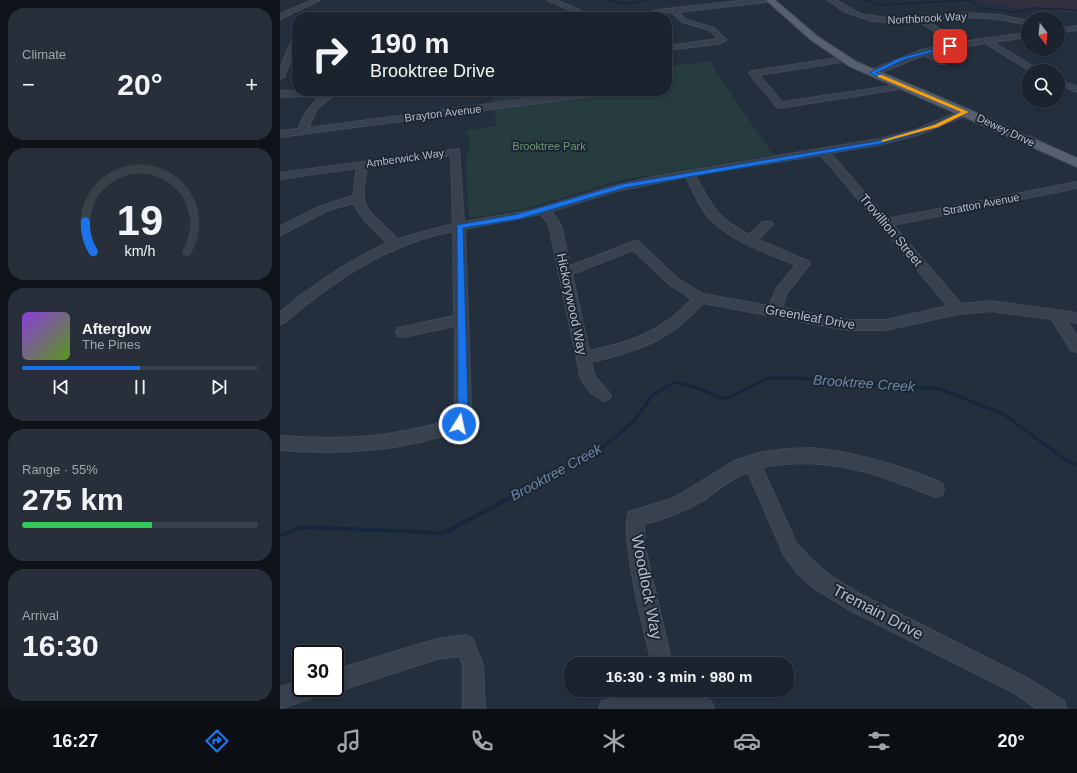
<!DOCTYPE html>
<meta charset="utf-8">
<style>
:root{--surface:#1b232e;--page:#282f3a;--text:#f1f3f6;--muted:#a0a4aa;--line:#39404a;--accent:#1a73e8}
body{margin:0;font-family:Arial,sans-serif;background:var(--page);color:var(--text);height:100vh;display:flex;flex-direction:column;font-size:15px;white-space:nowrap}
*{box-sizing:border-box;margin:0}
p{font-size:13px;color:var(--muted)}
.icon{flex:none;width:22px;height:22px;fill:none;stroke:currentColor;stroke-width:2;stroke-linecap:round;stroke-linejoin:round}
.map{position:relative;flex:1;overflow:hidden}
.panel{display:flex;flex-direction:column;gap:8px;padding:8px;background:#0f1319;width:280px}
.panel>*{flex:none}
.guide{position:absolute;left:12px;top:12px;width:380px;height:84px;border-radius:16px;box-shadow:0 2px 6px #0003,0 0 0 1px var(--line);background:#1b232e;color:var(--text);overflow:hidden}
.needle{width:26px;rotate:164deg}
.buttons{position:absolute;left:741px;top:12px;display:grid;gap:8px}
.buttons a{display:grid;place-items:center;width:44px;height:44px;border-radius:50%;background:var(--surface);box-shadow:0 2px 6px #0003,0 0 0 1px var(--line);font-size:20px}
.speed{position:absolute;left:12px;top:645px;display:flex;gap:8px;font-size:20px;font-weight:700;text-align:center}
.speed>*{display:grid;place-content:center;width:52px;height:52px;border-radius:50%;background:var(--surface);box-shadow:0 2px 6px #0003,0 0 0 1px var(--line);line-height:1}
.speed .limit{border:2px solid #111;border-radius:6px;background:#fff;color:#111}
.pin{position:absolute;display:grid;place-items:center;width:34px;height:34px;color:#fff;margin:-17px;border-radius:8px;box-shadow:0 2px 6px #0006}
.me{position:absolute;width:44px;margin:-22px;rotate:10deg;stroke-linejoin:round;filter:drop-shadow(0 0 3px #0008)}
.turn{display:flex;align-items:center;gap:14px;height:84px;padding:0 12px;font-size:18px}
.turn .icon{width:52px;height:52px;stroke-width:2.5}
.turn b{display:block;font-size:28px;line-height:34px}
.big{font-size:30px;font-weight:700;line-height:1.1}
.panel .widget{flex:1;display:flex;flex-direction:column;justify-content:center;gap:6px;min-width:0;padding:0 14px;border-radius:16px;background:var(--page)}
.panel .dial{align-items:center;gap:0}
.dial svg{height:104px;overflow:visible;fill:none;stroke:var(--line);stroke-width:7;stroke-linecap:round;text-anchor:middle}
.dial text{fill:var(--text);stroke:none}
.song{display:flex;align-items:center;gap:12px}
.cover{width:48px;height:48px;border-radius:6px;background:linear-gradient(135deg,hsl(270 70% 55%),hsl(90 70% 35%))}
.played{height:4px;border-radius:2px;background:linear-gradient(90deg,var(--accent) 50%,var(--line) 50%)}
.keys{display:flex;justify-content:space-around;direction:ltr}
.heat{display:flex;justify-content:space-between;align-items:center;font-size:22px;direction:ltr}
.charge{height:6px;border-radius:3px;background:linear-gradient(90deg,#34c759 55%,var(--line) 0)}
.trip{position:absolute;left:284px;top:657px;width:230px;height:40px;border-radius:16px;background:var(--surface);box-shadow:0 2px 6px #0003,0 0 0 1px var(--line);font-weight:700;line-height:40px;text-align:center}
.tabs{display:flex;height:64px;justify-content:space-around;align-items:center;background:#0b0e12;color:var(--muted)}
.tabs .icon{width:28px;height:28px}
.tabs .on{color:var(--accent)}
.tabs b{font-size:18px;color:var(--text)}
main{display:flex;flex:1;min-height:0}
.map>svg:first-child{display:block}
.medical{fill:#32303f}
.green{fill:#263c3f}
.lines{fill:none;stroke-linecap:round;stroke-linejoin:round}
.stream-far2{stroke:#17263c;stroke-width:1.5}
.stream-far1{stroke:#17263c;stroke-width:3}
.stream{stroke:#17263c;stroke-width:4}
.minor-casing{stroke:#414a57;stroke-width:2}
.major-casing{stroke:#414a57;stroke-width:2}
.minor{fill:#38414e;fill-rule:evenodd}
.major{fill:#56606e;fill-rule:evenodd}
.route{fill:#1a73e8;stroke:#114b97}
.slow{fill:#f59e0b}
.labels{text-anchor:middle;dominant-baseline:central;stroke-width:4;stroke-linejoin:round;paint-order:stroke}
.far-street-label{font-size:11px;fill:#b4bcc9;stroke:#1d2633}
.far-park-label{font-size:11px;fill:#6b9a76;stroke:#1d2633}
.street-label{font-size:13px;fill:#b4bcc9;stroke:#1d2633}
.water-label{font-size:14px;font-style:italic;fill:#6d86a8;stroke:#1d2633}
.near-street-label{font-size:16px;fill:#b4bcc9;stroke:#1d2633}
</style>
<main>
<section class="panel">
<div class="widget"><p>Climate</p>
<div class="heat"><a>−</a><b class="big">20°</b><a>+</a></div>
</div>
<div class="widget dial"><svg viewBox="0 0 100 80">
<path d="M14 69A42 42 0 1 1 86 69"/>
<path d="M14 69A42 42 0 0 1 8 46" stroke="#1a73e8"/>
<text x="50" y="56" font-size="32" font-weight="700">19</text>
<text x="50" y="72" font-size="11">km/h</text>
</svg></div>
<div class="widget">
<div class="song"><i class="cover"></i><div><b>Afterglow</b><p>The Pines</p></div></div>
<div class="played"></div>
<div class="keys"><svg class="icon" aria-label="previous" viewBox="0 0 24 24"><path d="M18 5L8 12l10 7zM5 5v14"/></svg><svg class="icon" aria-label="pause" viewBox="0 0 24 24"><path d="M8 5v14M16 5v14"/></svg><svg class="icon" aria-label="next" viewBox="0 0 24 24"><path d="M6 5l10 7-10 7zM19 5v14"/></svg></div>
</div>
<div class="widget"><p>Range · 55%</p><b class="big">275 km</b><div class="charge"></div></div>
<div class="widget"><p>Arrival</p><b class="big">16:30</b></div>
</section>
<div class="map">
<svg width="797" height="709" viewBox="0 0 797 709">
<rect width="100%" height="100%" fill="#242f3e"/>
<!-- medical -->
<path class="medical" d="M 693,0 L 797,0 L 797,13 L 737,8 Z"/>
<!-- green -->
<path class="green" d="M 429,61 L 493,155 L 341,180 L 244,209 L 189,218 L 186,158 L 190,149 L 187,130 L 217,126 L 211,91 L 387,91 L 387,67 Z"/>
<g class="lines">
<!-- stream-far2 -->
<g class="stream-far2">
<path d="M 328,0 L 346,4 L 365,0"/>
<path d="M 586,0 L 601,5 L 689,0 L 700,8 L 734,12 L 753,8 L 797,10"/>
</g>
<!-- stream-far1 -->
<path class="stream-far1" d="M 241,492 L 321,449 L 353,422 L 372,396 L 394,382 L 411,386 L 445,399 L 489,378 L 519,378 L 660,389 L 723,414 L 786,460 L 797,465"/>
<!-- stream -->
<path class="stream" d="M 0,536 L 21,527 L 164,533 L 243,491"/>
<defs>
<g id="minor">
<path d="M 32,0 L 40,0 L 0,19 L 0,14 Z"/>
<path d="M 267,0 L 276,0 L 315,17 L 306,17 Z"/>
<path d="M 468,0 L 489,0 L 486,2 L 398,12 L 406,20 L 434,28 L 446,40 L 438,44 L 387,50 L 387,46 L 438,39 L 430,30 L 402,22 L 392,12 L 353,17 L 377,10 Z"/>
<path d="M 548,0 L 555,0 L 581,14 L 606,18 L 685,13 L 719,15 L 748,21 L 748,25 C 714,16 681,16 646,20 L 680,42 L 748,33 L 748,37 L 713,42 L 760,71 L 750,71 L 705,43 L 651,53 L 666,60 L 666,64 L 660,64 L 644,55 L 595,75 L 589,75 L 589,71 L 641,50 L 673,43 L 638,21 L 606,22 L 592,21 L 563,11 Z"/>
<path d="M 797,26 L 797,30 L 778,33 L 778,29 Z"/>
<path d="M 14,36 L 17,36 L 17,46 L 4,77 L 0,79 L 0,68 Z"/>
<path d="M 564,57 L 568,59 L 567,61 L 479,75 L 502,102 L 625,84 L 629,86 L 625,88 L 500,108 L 497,107 L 469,73 L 473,71 Z"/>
<path d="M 778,79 L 797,87 L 797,92 L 778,84 Z"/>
<path d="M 0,91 L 28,91 L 44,93 L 49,91 L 59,91 L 37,109 L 28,128 L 307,91 L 330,91 L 326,94 L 0,137 L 0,131 L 18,129 L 26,112 L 38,98 L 25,96 L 0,97 Z"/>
<path d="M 686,109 L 690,112 L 689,114 L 641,134 L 599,145 L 550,153 L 607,219 L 797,182 L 797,188 L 613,225 L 681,304 L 711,301 L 797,313 L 797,323 L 787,321 L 797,336 L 797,352 L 792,351 L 771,319 L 711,311 L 678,314 L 606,330 L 567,330 L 423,303 C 391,340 358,351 311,362 L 315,377 L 331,395 L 329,399 L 324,401 L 311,393 L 301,379 L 269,225 L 261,214 L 185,229 L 191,407 L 184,429 C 124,451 64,455 0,450 L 0,436 C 59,440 116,438 172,419 L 175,407 L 175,326 L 123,337 L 118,336 L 116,332 L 118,328 L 123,327 L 174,316 L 173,231 C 107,244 55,280 5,322 L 0,324 L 0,312 C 34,284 68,261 107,243 L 84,220 L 73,203 L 49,210 L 0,235 L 0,226 L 41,206 L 73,196 L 77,168 L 0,179 L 0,173 L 179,149 L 184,222 L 252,210 L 330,187 L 377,176 L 599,139 L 635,130 ZM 171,155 L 173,224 L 117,239 C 112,232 105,227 99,221 C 78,204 83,190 87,167 ZM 541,155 L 668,306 L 606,320 L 567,320 L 502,308 L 507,293 L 530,264 L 528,261 L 478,240 L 491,226 L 493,224 L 491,222 L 483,222 L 469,235 C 436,218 432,206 415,175 ZM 406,177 C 412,189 417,202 425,213 C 446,240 485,252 516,265 L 497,288 L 489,306 L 423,294 L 398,279 L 359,242 L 355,241 L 290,266 L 281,225 L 271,211 L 337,191 ZM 353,250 L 390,285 L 412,299 C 385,330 349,343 309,351 L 292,274 Z"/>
<path d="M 531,448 C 577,452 619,465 662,483 L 664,489 L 662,495 L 656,497 C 594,473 550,455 482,467 L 516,543 L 532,560 L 549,575 L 582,595 L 747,678 L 784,701 L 787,709 L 757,709 L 733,692 L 568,609 L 535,589 L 518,574 L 504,555 L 468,472 C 451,478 438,490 424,500 C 405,511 385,519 364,524 L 365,547 L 392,664 L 372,664 C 365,634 339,536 349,512 L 394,498 L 454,461 L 479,453 L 505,449 Z"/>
<path d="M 185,635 L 192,638 L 203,665 L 205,709 L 183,709 L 183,665 L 179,656 L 157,659 L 55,692 L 47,688 L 55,688 L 55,670 L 157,639 Z"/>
<path d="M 21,681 L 21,688 L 44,688 L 40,695 L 0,709 L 0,687 Z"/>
<path d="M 402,690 L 431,701 L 434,709 L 319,709 L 322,701 L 358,690 Z"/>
</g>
<path id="major" d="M 486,0 L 495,0 L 537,36 L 577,62 L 690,110 L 797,158 L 797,167 L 569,66 L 531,40 Z"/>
</defs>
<!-- minor casing -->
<use href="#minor" class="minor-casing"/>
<!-- major casing -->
<use href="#major" class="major-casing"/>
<!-- minor -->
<use href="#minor" class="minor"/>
<!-- major -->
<use href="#major" class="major"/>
</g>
<!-- route -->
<path class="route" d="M 669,45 L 673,46 L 623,60 L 596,73 L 689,112 L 658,127 L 599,144 L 344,188 L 239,219 L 183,228 L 188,407 L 183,427 L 176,427 L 174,424 L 178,407 L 177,225 L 238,214 L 343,184 L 598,141 L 654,125 L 681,112 L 589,73 L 620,58 Z"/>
<!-- slow -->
<path class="slow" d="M 598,75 L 602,75 L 689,112 L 658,127 L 602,142 L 602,140 L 654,125 L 681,112 L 598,77 Z"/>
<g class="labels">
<!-- far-street labels -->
<g class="far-street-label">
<text transform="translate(647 18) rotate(-3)">Northbrook Way</text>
<text transform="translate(163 113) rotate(-7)">Brayton Avenue</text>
<text transform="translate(726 130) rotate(25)">Dewey Drive</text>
<text transform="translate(125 158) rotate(-8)">Amberwick Way</text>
<text transform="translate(701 204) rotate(-11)">Stratton Avenue</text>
</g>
<!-- far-park labels -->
<g class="far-park-label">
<text x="269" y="146">Brooktree Park</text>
</g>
<!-- street labels -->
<g class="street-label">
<text transform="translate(611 230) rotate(50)">Trovillion Street</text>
<text transform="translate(292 304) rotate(78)">Hickorywood Way</text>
<text transform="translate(530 317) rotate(10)">Greenleaf Drive</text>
</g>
<!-- water labels -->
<g class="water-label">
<text transform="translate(584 383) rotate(4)">Brooktree Creek</text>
<text transform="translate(276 472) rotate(-29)">Brooktree Creek</text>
</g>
<!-- near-street labels -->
<g class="near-street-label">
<text transform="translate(367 587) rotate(79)">Woodlock Way</text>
<text transform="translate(598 612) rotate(28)">Tremain Drive</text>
</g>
</g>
</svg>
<div class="buttons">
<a><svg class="needle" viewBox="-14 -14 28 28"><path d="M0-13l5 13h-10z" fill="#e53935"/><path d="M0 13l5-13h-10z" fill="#a0a4aa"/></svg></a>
<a><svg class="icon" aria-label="search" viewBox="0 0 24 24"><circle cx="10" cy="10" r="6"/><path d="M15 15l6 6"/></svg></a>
</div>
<div class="speed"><div class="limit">30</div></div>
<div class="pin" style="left:670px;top:46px;background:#d93025"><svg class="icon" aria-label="arrive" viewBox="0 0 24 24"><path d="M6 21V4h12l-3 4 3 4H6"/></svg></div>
<svg class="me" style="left:179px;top:424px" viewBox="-20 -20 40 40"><circle r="17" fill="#1a73e8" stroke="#fff" stroke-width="3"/><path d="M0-11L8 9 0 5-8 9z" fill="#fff"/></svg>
<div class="trip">16:30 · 3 min · 980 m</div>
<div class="guide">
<div class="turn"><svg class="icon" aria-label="right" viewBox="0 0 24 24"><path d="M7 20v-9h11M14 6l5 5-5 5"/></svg><div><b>190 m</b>Brooktree Drive</div></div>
</div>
</div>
</main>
<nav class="tabs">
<b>16:27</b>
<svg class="icon on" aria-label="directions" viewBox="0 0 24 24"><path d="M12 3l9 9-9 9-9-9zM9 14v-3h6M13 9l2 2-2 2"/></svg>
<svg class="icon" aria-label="music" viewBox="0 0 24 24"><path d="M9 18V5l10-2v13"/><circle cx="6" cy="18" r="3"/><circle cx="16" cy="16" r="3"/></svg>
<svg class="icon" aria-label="phone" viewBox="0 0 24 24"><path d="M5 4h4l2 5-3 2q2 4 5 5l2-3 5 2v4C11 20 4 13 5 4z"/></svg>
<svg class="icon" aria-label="climate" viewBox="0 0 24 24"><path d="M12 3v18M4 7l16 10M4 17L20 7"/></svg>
<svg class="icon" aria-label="car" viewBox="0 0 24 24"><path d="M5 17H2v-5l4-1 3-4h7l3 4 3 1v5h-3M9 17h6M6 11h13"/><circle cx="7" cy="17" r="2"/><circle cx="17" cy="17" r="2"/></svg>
<svg class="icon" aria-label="filters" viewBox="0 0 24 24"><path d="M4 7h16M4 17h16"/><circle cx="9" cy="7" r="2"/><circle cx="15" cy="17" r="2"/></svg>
<b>20°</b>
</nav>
